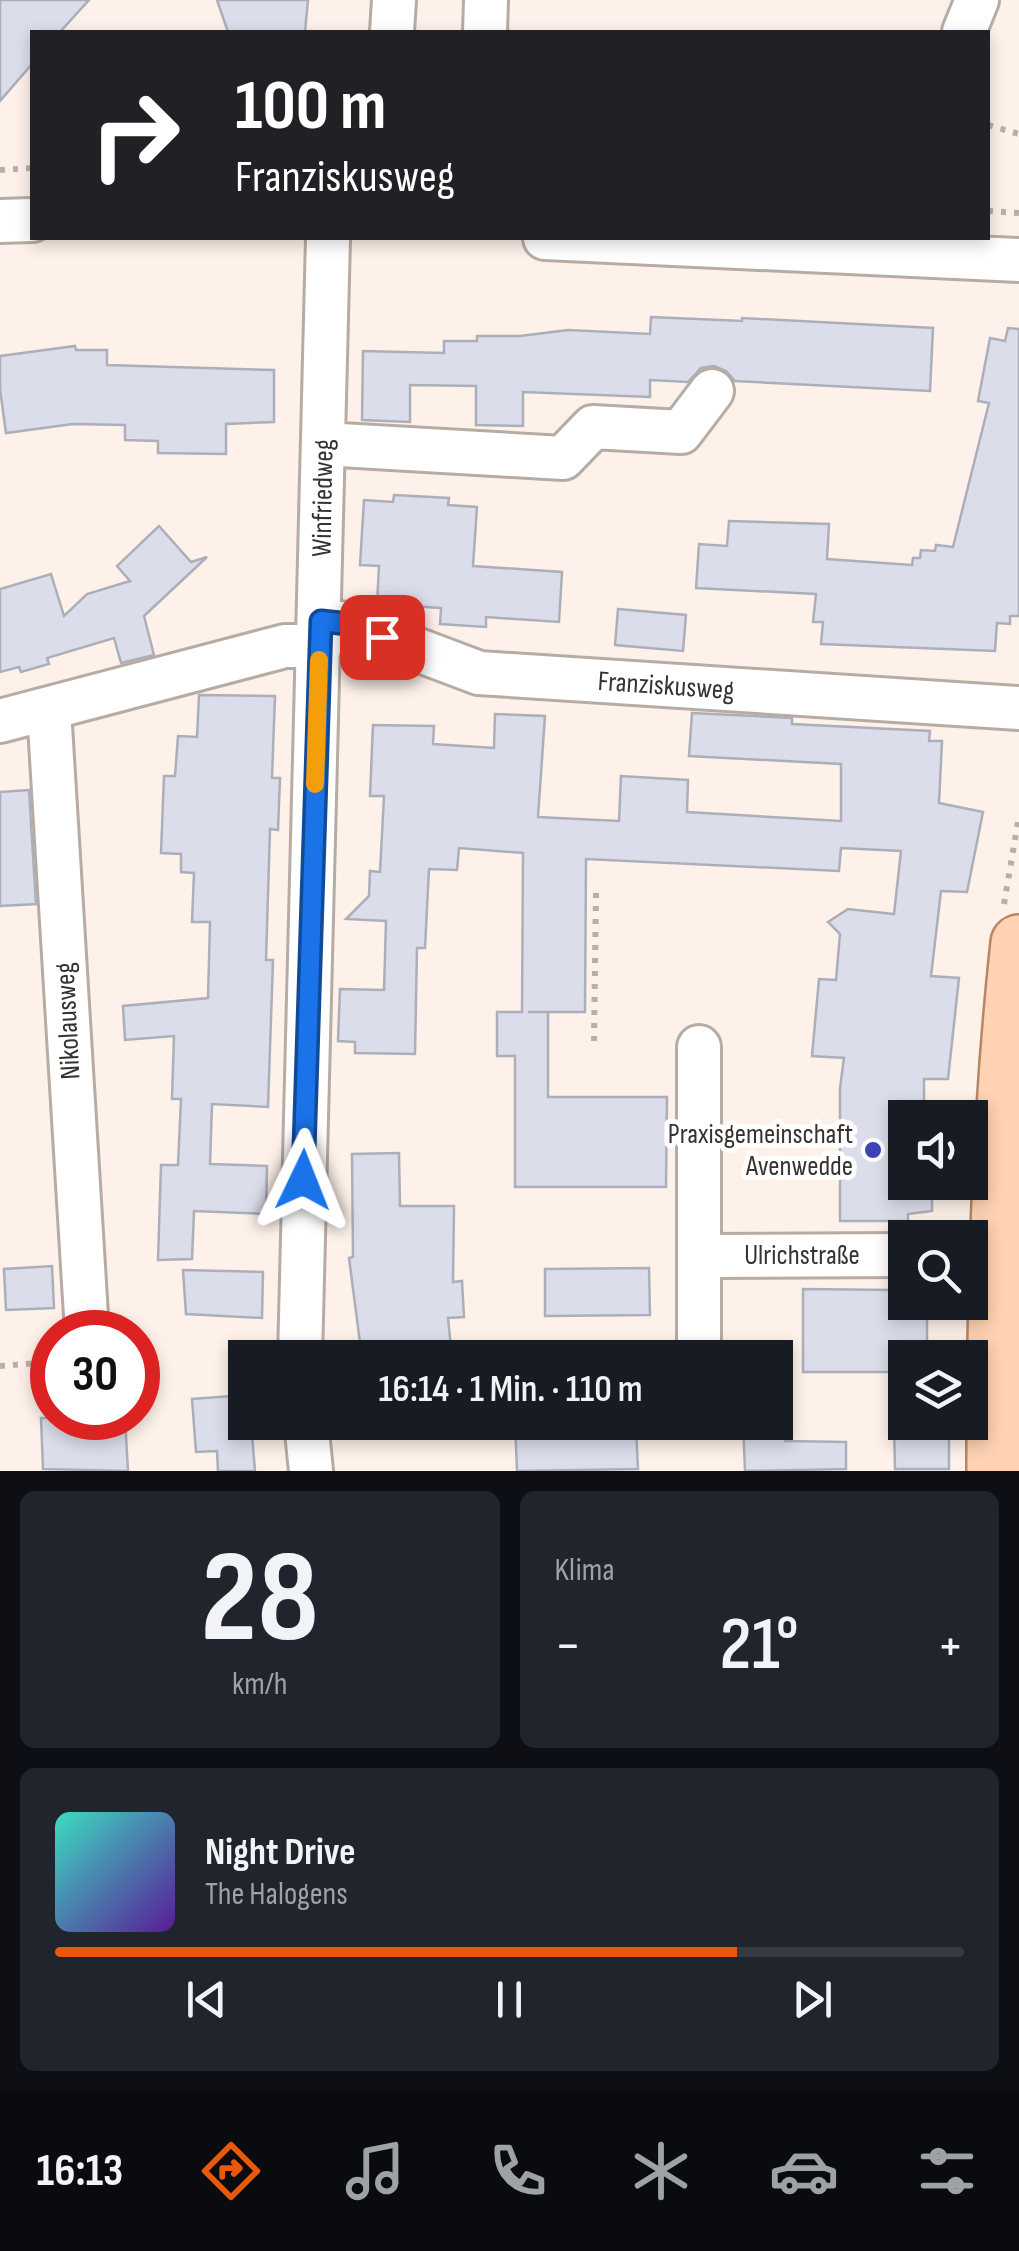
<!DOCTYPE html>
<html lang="de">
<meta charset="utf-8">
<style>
:root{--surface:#171b24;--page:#20242c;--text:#f1f3f6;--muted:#9ea1a6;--line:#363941;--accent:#ea580c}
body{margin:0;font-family:"Sofia Sans Condensed",sans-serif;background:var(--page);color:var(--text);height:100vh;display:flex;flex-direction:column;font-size:38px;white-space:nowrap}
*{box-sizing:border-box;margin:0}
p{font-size:32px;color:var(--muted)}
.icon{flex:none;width:55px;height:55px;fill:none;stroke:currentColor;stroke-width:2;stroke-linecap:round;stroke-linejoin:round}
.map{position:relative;height:1471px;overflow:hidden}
.details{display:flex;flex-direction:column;gap:20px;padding:20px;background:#0d0f14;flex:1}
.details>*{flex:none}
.hud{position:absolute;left:30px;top:30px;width:960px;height:210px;border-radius:0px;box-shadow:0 5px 15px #0003;background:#202124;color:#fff;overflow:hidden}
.controls{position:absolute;left:888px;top:1100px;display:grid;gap:20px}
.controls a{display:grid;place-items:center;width:100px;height:100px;border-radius:0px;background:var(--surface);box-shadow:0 5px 15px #0003;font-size:50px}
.speed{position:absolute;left:30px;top:1310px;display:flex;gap:20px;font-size:50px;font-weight:700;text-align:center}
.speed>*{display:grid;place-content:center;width:130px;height:130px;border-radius:50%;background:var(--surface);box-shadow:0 5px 15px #0003;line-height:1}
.speed .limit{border:15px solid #d22;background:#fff;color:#111}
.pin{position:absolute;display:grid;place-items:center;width:85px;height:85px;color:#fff;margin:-42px;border-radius:20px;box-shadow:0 5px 15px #0006}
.me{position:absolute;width:110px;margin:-55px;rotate:2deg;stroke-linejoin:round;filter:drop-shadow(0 0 8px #0008)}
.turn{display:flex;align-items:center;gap:35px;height:210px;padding:0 40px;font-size:45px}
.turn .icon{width:130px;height:130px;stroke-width:2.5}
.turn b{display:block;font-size:70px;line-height:85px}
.big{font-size:75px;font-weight:600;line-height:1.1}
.details .card{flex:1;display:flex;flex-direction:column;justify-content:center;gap:15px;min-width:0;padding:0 35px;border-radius:15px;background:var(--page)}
.details .dial{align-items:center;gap:0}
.dial b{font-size:130px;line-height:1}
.song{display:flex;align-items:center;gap:30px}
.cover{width:120px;height:120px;border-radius:15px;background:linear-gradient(135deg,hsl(170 70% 55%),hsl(270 70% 35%))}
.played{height:10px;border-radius:5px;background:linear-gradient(90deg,var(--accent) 75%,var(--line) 75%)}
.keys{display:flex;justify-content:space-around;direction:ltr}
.heat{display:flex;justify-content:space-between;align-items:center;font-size:55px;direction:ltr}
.details .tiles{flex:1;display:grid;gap:20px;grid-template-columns:1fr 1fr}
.card:last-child{grid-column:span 2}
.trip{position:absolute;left:228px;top:1340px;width:565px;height:100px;border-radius:0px;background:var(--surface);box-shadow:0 5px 15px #0003;font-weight:600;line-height:100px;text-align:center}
.tabs{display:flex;height:160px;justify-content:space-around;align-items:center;background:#090b0e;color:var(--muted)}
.tabs .icon{width:70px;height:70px}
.tabs .current{color:var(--accent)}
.tabs b{font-size:45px;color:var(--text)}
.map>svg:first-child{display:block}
.building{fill:#dbdeea;stroke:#acafba;stroke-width:2.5}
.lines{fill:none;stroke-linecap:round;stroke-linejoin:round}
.minor-casing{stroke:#b7aca4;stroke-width:48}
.major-casing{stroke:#b88663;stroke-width:60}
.path{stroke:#b8afa9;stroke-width:6;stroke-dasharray:5 8;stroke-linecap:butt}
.minor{stroke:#fff;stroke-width:42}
.major{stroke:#fed2b2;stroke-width:55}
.route-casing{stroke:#114b97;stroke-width:25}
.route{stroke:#1a73e8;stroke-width:18}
.slow{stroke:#f59e0b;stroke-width:18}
.poi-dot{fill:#3d43b7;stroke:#fff;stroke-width:4}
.labels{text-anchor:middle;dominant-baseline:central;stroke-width:10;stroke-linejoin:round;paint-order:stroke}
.street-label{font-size:28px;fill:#36322f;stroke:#fff}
.poi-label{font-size:28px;fill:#36322f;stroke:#fff;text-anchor:end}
</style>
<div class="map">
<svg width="1019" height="1471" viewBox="0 0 1019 1471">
<rect width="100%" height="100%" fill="#fdf1e9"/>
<!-- building -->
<g class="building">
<path d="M 0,0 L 89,0 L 60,32 L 32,32 L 32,64 L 0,101 Z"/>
<path d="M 217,0 L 308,0 L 305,32 L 228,32 Z"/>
<path d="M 651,317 L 742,321 L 742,318 L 933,328 L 930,391 L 735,381 L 726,371 L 714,366 L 701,368 L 688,382 L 650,380 L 650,397 L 523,392 L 523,426 L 476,425 L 476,386 L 410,385 L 410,422 L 362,420 L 363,351 L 444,353 L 444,341 L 477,341 L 477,336 L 520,336 L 568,330 L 650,334 Z"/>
<path d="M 1008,328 L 1019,329 L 1019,616 L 1010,616 L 1010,624 L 997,623 L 995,651 L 821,644 L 823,622 L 813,622 L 816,594 L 696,588 L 699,544 L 727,546 L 729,521 L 829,524 L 827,559 L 912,565 L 913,558 L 920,558 L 921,550 L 935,551 L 936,545 L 953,547 L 989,403 L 978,401 L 990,338 L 1005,341 Z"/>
<path d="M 75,346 L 76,350 L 107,350 L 107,365 L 274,370 L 274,422 L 226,424 L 226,454 L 158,453 L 158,441 L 125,440 L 125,425 L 73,424 L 6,433 L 0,389 L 0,356 Z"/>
<path d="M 394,495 L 449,498 L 448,505 L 477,507 L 473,566 L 562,572 L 559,622 L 486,617 L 486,627 L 440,624 L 441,608 L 377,604 L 379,566 L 360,565 L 364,500 L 393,502 Z"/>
<path d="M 159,526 L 191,562 L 207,557 L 144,616 L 154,655 L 121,663 L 114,638 L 47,658 L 49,664 L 21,672 L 19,667 L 0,672 L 0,589 L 51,574 L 64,616 L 87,594 L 130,581 L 117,566 Z"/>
<path d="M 618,609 L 686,615 L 683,651 L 615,645 Z"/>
<path d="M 199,695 L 275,696 L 272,778 L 280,778 L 278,830 L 270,829 L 266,960 L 273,960 L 268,1107 L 212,1104 L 210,1164 L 267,1166 L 266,1214 L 194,1211 L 192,1259 L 158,1260 L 161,1165 L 178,1165 L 181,1099 L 172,1099 L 174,1036 L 125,1040 L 123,1006 L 208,998 L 210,922 L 192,922 L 194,873 L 181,872 L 181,854 L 161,853 L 164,776 L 175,776 L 178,736 L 197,737 Z"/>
<path d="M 692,713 L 792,718 L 792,724 L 930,731 L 929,741 L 942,741 L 939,803 L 983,812 L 967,892 L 941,891 L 931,976 L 959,978 L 948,1079 L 924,1079 L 924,1118 L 905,1118 L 905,1182 L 932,1182 L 932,1211 L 908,1214 L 908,1221 L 840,1221 L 840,1088 L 844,1058 L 812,1056 L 819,979 L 836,980 L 840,934 L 828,922 L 848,909 L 894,914 L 901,851 L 841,848 L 839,871 L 586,859 L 585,1012 L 528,1012 L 548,1012 L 548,1097 L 667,1097 L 666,1187 L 515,1187 L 515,1056 L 497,1056 L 497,1012 L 522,1012 L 523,853 L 459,848 L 457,870 L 429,869 L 425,948 L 417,948 L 415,1054 L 355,1053 L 355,1042 L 338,1041 L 340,989 L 384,990 L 386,921 L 346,919 L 369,896 L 370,871 L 380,872 L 384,796 L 370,796 L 373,725 L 434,726 L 433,744 L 494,748 L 495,714 L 545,716 L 538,817 L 619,821 L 621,776 L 688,780 L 687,812 L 841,821 L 841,764 L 689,756 Z"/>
<path d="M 29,790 L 36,904 L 0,906 L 0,792 Z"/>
<path d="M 399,1153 L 400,1206 L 454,1206 L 453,1282 L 462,1281 L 464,1317 L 448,1318 L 452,1358 L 362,1358 L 349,1258 L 353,1257 L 352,1154 Z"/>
<path d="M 52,1266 L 54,1308 L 6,1310 L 4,1269 Z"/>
<path d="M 649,1268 L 650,1315 L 545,1316 L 545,1269 Z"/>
<path d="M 183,1270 L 263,1272 L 262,1318 L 186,1314 Z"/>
<path d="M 803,1289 L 892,1290 L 892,1301 L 927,1302 L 927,1358 L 905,1358 L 905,1372 L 803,1372 Z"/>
<path d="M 245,1395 L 245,1422 L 251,1422 L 255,1471 L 218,1471 L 217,1451 L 196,1452 L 192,1399 Z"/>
<path d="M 41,1418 L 125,1418 L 128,1471 L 43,1469 Z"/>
<path d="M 515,1422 L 589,1422 L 590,1429 L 636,1427 L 638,1469 L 517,1471 Z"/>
<path d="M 743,1422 L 784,1422 L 785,1441 L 846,1442 L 846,1469 L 745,1471 Z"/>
<path d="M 894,1422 L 949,1422 L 949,1469 L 895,1469 Z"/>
</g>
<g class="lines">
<defs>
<g id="minor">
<path d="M 392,32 L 394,0"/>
<path d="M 485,32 L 486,0"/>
<path d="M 964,32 L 977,0"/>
<path d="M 0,221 L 32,220"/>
<path d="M 545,238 L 1019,260"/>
<path d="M 323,444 L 563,458 L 593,427 L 681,432 L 712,391"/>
<path d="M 321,621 L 349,624 L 479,673 L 1019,708"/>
<path d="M 49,709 L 87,1332"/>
<path d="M 0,721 L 285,646 L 320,646"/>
<path d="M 699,1256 L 905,1255"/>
<path d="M 300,1358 L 328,238"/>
<path d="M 699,1358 L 699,1047"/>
<path d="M 306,1422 L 311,1471"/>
</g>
<path id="major" d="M 995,1471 C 995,1294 1000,1119 1019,943"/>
</defs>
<!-- minor casing -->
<use href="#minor" class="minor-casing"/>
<!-- major casing -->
<use href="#major" class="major-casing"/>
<!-- path -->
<g class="path">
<path d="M 988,125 L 1019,134"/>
<path d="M 0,170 L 32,168"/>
<path d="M 988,211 L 1019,213"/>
<path d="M 1004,904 L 1019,816"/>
<path d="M 594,1041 L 596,892"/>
<path d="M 0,1366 L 52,1362"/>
</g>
<!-- minor -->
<use href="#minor" class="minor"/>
<!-- major -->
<use href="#major" class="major"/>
</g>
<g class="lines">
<defs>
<path id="route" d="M 303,1180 L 321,621 L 349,624 L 382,637"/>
</defs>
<!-- route casing -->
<use href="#route" class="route-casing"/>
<!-- route -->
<use href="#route" class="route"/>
<!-- slow -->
<path class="slow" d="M 315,784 L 319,660"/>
</g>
<!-- markers -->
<circle class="poi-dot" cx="873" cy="1150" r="10"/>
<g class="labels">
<!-- street labels -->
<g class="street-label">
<text transform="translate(323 498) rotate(-89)">Winfriedweg</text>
<text transform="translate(666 686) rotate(4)">Franziskusweg</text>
<text transform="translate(68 1021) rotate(-93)">Nikolausweg</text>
<text x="802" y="1255">Ulrichstraße</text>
</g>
<!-- poi labels -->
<g class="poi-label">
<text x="853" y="1134">Praxisgemeinschaft<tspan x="853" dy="32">Avenwedde</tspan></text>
</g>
</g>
</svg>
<div class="controls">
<a><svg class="icon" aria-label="sound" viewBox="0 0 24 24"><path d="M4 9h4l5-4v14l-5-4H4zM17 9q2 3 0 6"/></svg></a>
<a><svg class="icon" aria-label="search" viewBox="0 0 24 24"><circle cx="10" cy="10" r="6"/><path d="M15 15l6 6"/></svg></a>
<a><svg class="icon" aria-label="layers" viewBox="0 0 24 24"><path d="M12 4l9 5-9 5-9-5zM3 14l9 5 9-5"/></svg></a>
</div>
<div class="speed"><div class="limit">30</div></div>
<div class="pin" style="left:382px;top:637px;background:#d93025"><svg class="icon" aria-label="arrive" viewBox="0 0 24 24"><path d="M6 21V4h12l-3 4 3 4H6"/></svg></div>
<svg class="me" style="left:303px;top:1180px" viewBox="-20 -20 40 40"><path d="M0-17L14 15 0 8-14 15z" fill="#1a73e8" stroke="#fff" stroke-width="4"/></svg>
<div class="trip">16:14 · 1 Min. · 110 m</div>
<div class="hud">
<div class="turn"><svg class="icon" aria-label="right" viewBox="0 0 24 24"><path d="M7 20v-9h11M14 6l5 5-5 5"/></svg><div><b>100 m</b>Franziskusweg</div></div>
</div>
</div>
<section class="details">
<div class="tiles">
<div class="card dial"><b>28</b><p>km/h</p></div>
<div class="card"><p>Klima</p>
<div class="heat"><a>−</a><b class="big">21°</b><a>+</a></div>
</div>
<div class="card">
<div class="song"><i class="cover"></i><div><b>Night Drive</b><p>The Halogens</p></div></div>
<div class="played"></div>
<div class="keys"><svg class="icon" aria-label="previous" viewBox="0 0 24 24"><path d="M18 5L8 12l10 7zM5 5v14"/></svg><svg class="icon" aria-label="pause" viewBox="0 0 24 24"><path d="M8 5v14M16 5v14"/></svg><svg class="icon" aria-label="next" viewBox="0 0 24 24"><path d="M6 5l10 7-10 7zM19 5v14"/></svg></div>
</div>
</div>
</section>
<nav class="tabs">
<b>16:13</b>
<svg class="icon current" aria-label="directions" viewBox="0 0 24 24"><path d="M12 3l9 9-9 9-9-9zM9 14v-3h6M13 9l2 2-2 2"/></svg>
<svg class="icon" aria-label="music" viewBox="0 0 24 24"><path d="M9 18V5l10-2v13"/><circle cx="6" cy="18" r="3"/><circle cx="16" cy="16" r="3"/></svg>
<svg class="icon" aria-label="phone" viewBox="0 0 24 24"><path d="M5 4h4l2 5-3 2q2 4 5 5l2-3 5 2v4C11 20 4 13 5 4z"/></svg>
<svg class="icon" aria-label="climate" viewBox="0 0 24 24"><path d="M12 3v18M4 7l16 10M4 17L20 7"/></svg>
<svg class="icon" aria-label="car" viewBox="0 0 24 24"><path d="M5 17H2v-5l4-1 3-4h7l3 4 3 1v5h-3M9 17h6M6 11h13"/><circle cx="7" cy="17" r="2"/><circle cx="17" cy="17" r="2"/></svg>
<svg class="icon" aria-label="filters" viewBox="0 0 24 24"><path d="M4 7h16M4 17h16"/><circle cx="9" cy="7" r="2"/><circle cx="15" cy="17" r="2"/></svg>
</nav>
